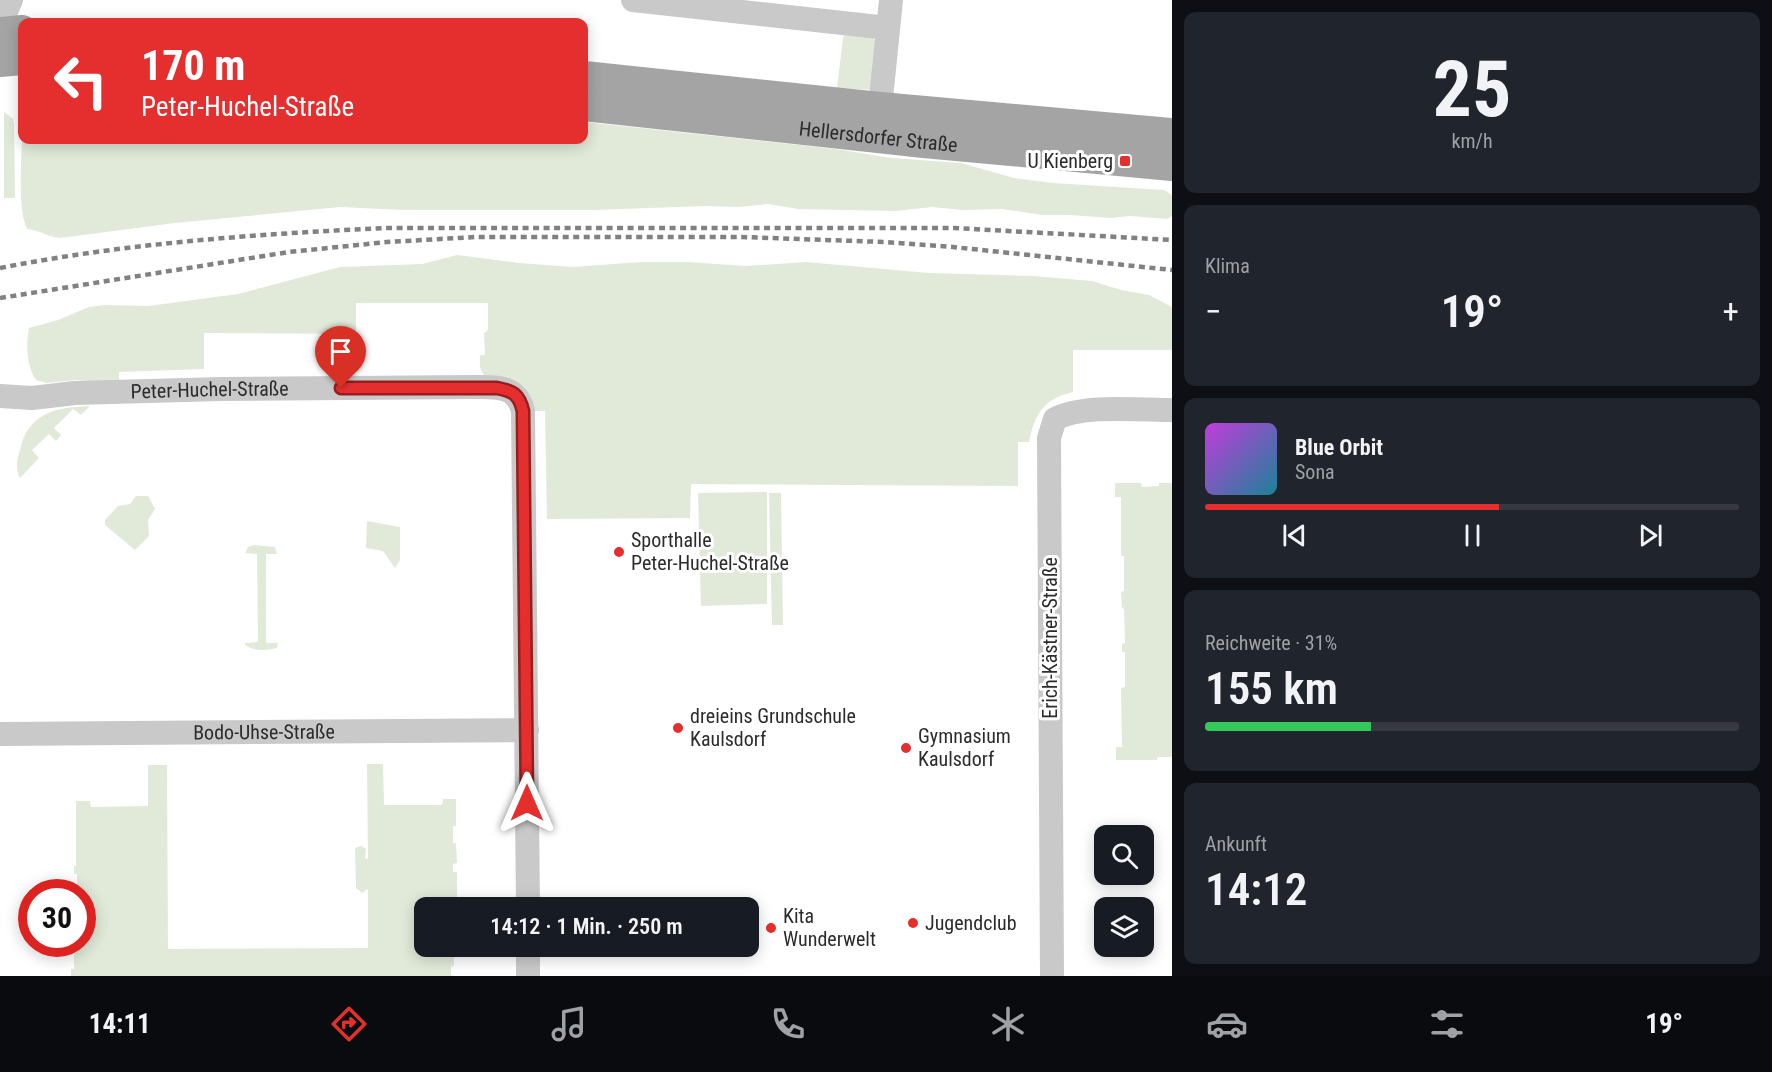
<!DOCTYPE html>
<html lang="de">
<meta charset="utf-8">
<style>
:root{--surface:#171b24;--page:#20242c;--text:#f1f3f6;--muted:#9ea1a6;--line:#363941;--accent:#e42f2e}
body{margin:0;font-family:"Roboto Condensed",sans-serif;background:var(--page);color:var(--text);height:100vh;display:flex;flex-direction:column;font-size:22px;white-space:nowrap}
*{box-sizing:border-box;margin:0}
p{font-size:20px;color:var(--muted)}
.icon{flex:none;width:33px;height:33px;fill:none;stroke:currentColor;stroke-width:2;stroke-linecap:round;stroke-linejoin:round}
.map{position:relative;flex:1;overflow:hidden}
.details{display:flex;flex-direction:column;gap:12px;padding:12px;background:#0d0f14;width:600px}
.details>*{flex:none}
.guide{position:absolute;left:18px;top:18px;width:570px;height:126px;border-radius:12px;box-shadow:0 3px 15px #0003;background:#e42f2e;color:#fff;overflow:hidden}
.tools{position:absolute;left:1094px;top:825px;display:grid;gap:12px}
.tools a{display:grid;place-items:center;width:60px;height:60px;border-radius:12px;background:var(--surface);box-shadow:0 3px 15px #0003;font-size:30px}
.speed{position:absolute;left:18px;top:879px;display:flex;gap:12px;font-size:30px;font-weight:700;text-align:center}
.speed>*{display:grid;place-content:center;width:78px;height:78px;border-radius:50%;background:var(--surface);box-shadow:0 3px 15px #0003;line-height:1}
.speed .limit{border:9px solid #d22;background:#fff;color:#111}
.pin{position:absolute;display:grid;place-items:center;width:51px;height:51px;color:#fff;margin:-62px -26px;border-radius:50% 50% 50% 0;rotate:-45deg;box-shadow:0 0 6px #0007}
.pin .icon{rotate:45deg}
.me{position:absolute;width:66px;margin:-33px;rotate:0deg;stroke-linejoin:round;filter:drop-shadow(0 0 4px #0008)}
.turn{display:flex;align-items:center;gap:21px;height:126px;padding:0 24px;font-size:27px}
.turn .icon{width:78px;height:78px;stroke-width:2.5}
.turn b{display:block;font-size:42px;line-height:51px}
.big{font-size:45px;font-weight:600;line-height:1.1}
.details .tile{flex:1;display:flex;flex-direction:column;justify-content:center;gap:9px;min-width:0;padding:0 21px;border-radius:12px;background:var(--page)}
.details .dial{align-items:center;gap:0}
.dial b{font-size:78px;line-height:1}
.song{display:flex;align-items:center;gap:18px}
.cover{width:72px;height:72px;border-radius:9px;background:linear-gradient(135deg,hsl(290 70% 55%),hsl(190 70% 35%))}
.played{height:6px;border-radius:3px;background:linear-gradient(90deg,var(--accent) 55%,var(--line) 55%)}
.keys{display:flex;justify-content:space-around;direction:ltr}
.heat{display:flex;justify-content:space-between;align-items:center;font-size:33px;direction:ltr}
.charge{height:9px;border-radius:4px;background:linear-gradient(90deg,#34c759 31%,var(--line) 0)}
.trip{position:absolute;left:414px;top:897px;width:345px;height:60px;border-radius:12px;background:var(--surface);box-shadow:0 3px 15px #0003;font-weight:600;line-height:60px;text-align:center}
.tab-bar{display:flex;height:96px;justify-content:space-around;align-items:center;background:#090b0e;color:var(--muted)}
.tab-bar .icon{width:42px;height:42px}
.tab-bar .current{color:var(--accent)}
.tab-bar b{font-size:27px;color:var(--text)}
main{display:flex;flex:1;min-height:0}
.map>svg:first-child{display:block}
.green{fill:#e1ead9}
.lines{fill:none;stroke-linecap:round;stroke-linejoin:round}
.minor{stroke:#c9c9c9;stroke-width:24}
.major{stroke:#a4a4a4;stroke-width:32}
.rail{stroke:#818181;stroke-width:4.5;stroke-dasharray:6 4.5;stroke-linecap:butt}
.route-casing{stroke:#941f1e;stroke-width:15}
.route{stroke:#e42f2e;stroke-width:10}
.poi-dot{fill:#e42f2e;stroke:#fff;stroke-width:2}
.labels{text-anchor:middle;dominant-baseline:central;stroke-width:6;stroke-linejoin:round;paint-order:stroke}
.street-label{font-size:20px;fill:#2c2c2c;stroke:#fff}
.poi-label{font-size:20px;fill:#2c2c2c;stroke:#fff;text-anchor:start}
</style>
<main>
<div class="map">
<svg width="1172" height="976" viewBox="0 0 1172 976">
<rect width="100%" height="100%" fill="#fff"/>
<!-- green -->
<g class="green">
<path d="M 846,33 L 874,38 L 878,48 L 873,90 L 837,88 L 843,38 Z"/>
<path d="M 4,112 L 13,119 L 14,124 L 15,198 L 4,198 Z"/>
<path d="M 584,122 L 836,149 L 891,158 L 961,163 L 1014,178 L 1053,183 L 1164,190 L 1172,195 L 1172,216 L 1167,219 L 1130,216 L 1111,218 L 1069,215 L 1042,215 L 1002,209 L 963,210 L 932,207 L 896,211 L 798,209 L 768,204 L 738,207 L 705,206 L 594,210 L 405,210 L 340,207 L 175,223 L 60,238 C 47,237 40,230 27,229 C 17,207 22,159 22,133 L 22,140 L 584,140 Z"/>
<path d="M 457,255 L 520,263 L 572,267 L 641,262 L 688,262 L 745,266 L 806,262 L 929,273 L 1034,276 L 1092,281 L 1121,290 L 1149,295 L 1172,307 L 1172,350 L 1073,350 L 1073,392 C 1043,399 1035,414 1029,442 L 1018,442 L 1018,486 L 691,484 L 690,518 L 547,519 L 545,411 L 530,411 L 486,379 L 480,368 L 480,355 L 485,355 L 484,333 L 488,330 L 488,303 L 356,303 L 356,334 L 204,333 L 204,369 L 119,372 L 119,383 L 76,380 L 47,383 L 36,380 C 26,365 26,345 29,328 L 58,320 L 89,307 L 105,305 L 148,306 L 238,294 L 340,267 L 422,264 Z"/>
<path d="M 90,406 L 81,415 L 73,409 L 54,428 L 61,435 L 56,441 L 49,434 L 32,450 L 39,458 L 20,478 C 15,469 17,459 20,450 C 28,413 56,407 90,406 Z"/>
<path d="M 1115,483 L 1141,483 L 1142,487 L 1159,486 L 1159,483 L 1172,483 L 1172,757 L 1158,757 L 1157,760 L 1116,760 L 1116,747 L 1122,747 L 1121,688 L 1125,687 L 1125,652 L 1122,652 L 1122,644 L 1125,643 L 1124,609 L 1122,608 L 1121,592 L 1124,591 L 1124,556 L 1121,556 L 1121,497 L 1115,497 Z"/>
<path d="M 767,492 L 767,604 L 701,606 L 698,493 Z"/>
<path d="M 769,493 L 781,493 L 783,625 L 772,625 Z"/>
<path d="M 136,496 L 148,496 L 155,509 L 148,520 L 149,536 L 135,550 L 105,525 L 105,520 L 118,506 L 130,504 Z"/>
<path d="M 367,521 L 400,527 L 400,560 L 395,568 L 383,551 L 366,548 Z"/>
<path d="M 254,545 L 275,547 L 277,554 L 266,554 L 266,643 L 278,643 L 277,648 C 266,651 254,651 245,645 L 245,643 L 258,642 L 257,554 L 245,553 L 248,547 Z"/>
<path d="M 367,764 L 383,764 L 384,805 L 442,805 L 443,799 L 456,799 L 456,826 L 453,826 L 453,843 L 456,843 L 457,863 L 453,864 L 453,872 L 457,872 L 457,899 L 453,899 L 454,907 L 457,907 L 424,908 L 424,946 L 454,947 L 454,966 L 451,967 L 451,975 L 454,976 L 71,976 L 71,969 L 74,969 L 74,944 L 82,944 L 82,892 L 77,892 L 77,874 L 74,874 L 74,866 L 76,866 L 76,801 L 90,801 L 91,807 L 148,806 L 148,765 L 167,765 L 168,949 L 368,948 L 368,889 L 362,893 L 356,888 L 355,848 L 361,846 L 366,849 L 365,858 L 368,859 Z"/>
</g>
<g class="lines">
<!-- minor -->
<g class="minor">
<path d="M 633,0 L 888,28"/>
<path d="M 0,25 L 11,0"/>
<path d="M 880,108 L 891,0"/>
<path id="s1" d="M 0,396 L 32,398 L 75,393 L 222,389 L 472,387 C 494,387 517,384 523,411 L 528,908"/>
<path id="s2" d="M 0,734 L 527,730"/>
<path d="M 528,946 L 528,976"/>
<path d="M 1052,976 L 1049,438 L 1055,419 C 1083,404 1139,410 1172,410"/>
</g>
<!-- major -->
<g class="major">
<path d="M 0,33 L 22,31"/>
<path d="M 0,61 L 22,59"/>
<path d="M 584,77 L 880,108 L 1172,134"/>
<path id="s3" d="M 584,105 L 924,142 L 1172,165"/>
</g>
<!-- rail -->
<g class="rail">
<path d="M 0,268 C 127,243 257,234 386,228 L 954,228 L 1172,240"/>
<path d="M 0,298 L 289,252 L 387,242 L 476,237 L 741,237 L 885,242 L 953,247 L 1172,270"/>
</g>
</g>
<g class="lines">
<defs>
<path id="route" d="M 341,388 L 497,388 C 513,391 519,394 523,411 L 527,803"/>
</defs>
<!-- route casing -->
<use href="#route" class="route-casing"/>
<!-- route -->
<use href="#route" class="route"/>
</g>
<!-- markers -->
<g class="poi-dot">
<rect x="1119" y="155" width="12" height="12" rx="3"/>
<circle cx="619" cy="552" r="6"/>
<circle cx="678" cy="728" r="6"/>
<circle cx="906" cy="748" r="6"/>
<circle cx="913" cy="923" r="6"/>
<circle cx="771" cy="928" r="6"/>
</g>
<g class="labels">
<!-- street labels -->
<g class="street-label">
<text stroke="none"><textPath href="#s3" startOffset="296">Hellersdorfer Straße</textPath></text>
<text stroke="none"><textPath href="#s1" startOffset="210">Peter-Huchel-Straße</textPath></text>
<text transform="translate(1050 638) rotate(-90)">Erich-Kästner-Straße</text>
<text stroke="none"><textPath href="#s2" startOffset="264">Bodo-Uhse-Straße</textPath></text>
</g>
<!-- poi labels -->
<g class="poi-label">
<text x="1113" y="161" text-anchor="end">U Kienberg</text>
<text x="631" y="540">Sporthalle<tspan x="631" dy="23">Peter-Huchel-Straße</tspan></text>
<text x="690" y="716">dreieins Grundschule<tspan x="690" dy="23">Kaulsdorf</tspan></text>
<text x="918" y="736">Gymnasium<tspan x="918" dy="23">Kaulsdorf</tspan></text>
<text x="783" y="916">Kita<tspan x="783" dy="23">Wunderwelt</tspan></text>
<text x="925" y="923">Jugendclub</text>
</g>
</g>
</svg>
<div class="tools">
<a><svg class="icon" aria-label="search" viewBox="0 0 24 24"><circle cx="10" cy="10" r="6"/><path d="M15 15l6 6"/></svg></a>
<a><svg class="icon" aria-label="layers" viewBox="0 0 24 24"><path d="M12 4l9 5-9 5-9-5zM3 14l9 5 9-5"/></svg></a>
</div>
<div class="speed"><div class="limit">30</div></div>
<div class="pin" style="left:341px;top:388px;background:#d93025"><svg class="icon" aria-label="arrive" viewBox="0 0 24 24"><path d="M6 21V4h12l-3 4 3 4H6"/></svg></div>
<svg class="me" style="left:527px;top:803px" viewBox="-20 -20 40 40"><path d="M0-17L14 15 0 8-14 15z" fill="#e42f2e" stroke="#fff" stroke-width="4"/></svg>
<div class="trip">14:12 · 1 Min. · 250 m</div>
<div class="guide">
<div class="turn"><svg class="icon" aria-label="left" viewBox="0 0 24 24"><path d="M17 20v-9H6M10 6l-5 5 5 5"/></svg><div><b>170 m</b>Peter-Huchel-Straße</div></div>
</div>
</div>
<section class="details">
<div class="tile dial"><b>25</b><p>km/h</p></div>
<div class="tile"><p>Klima</p>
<div class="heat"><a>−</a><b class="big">19°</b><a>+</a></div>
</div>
<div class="tile">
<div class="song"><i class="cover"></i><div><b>Blue Orbit</b><p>Sona</p></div></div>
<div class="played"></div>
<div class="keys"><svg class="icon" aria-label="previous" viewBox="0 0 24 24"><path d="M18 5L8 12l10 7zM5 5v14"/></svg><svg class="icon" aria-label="pause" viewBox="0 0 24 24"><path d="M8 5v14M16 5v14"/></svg><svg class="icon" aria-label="next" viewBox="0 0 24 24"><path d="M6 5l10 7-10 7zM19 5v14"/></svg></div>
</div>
<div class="tile"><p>Reichweite · 31%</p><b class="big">155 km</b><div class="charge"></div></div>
<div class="tile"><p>Ankunft</p><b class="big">14:12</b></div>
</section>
</main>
<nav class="tab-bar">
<b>14:11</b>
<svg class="icon current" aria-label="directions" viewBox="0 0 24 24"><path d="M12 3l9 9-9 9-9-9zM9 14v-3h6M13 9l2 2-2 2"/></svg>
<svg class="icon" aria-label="music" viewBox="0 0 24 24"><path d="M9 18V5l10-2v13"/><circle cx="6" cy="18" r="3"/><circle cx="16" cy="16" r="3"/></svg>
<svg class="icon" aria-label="phone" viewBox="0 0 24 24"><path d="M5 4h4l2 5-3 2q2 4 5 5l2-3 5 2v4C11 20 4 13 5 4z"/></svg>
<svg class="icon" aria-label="climate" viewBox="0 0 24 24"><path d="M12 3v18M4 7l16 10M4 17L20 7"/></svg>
<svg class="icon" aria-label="car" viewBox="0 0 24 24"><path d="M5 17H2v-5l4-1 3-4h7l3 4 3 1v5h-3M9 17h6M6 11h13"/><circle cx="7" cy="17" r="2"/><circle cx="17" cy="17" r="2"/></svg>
<svg class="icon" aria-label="filters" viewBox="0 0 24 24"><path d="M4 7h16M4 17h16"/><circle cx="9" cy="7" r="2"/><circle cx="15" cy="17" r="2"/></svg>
<b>19°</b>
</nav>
